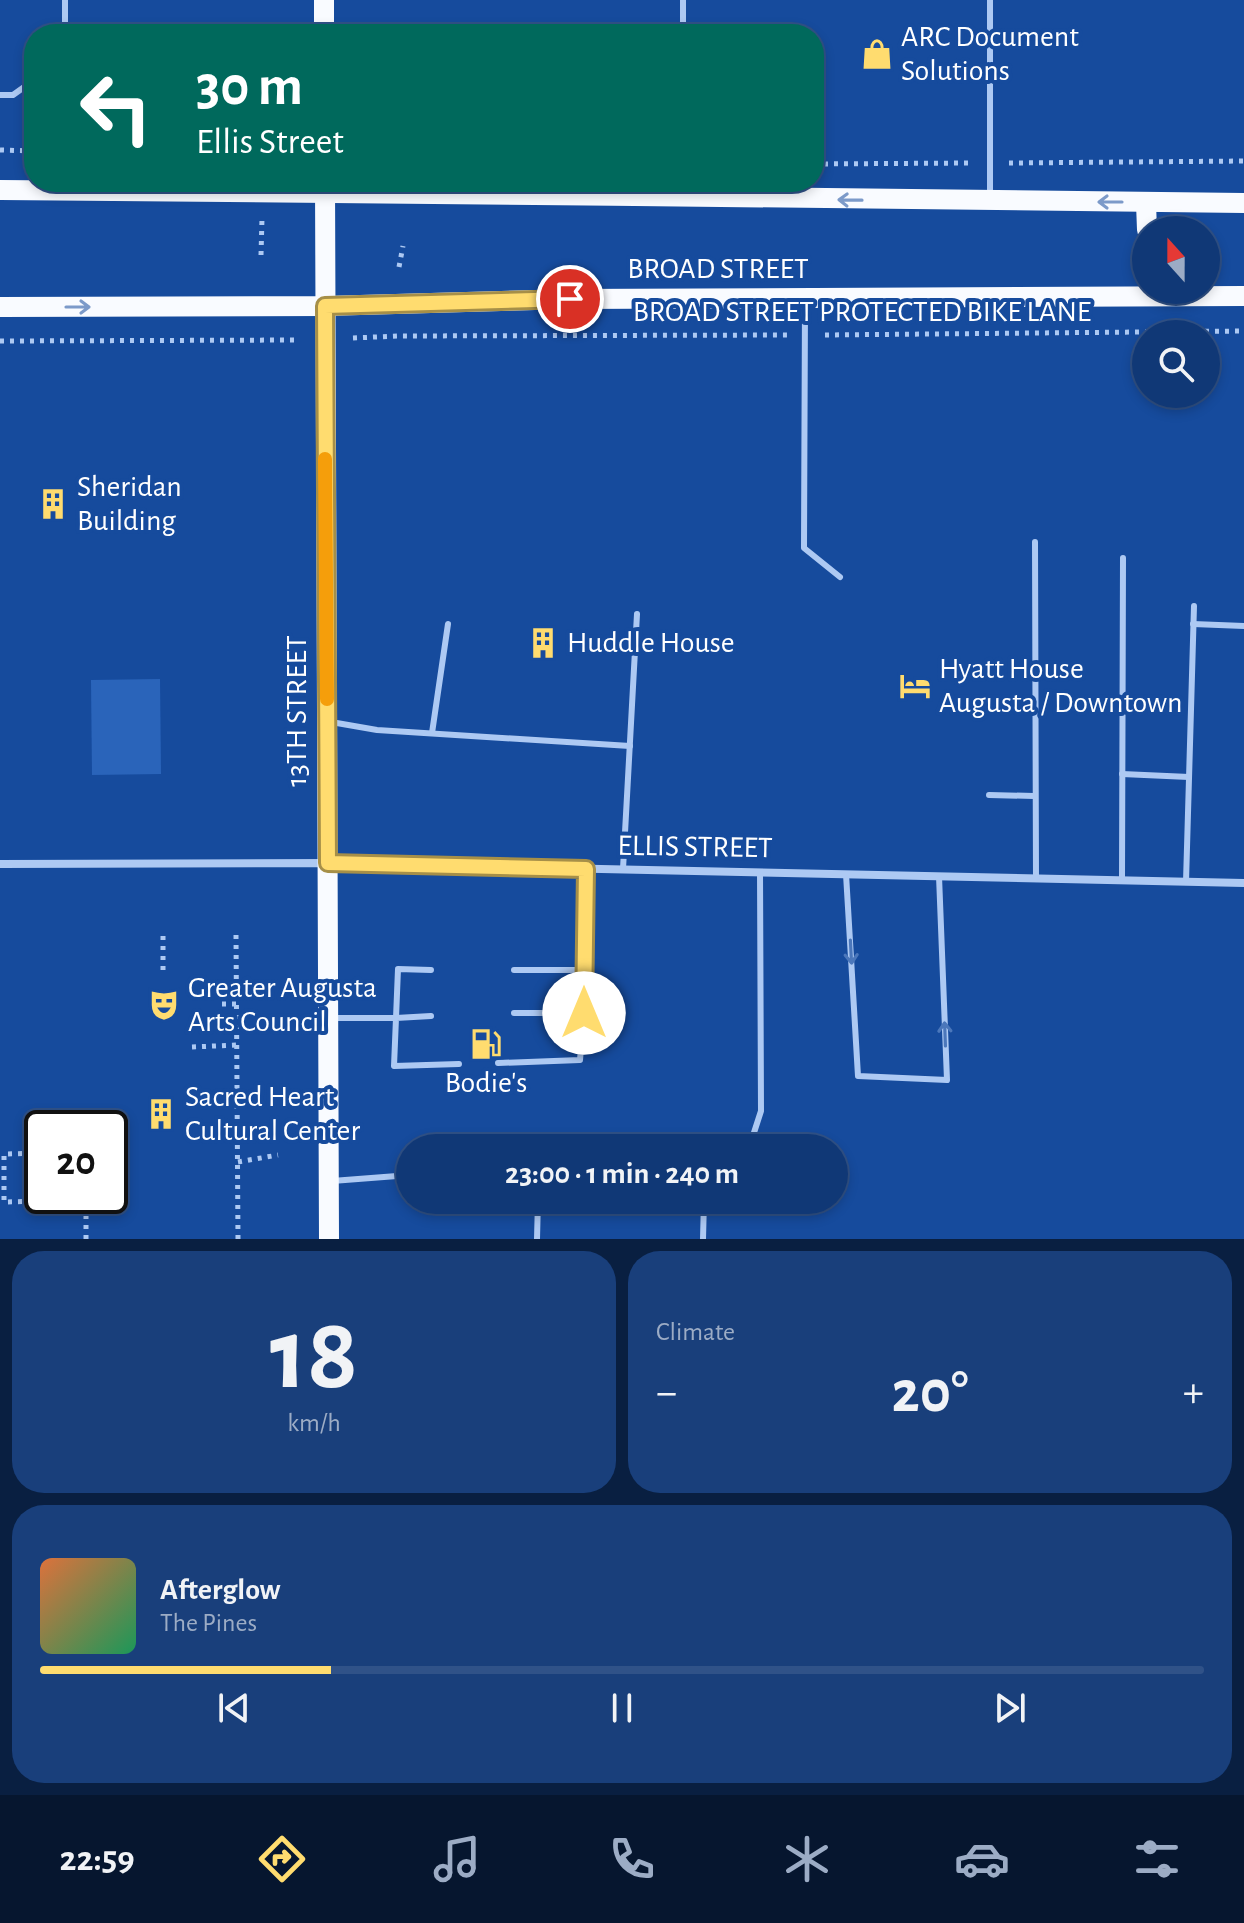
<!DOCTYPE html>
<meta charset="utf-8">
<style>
:root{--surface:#103876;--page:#193f7b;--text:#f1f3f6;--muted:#9cacc5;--line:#305288;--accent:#ffdc6f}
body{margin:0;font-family:"Alegreya Sans",sans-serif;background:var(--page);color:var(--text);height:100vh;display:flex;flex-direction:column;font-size:30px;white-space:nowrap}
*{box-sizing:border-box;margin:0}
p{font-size:26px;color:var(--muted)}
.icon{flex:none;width:44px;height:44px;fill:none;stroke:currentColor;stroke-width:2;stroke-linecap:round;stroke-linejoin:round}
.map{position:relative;height:1239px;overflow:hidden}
.side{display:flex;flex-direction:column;gap:12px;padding:12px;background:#091f41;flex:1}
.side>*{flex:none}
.guide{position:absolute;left:24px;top:24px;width:800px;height:168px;border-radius:32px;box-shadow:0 4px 12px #0003,0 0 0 2px var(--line);background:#00695c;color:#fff;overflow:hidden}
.needle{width:52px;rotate:339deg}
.fabs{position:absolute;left:1132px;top:216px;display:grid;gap:16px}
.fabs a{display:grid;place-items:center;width:88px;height:88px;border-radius:50%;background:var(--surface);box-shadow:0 4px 12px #0003,0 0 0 2px var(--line);font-size:40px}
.speed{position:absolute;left:24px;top:1110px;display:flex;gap:16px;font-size:40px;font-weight:700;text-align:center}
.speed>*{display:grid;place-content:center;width:104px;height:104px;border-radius:50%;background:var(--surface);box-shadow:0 4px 12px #0003,0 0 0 2px var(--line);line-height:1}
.speed .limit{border:4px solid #111;border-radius:12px;background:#fff;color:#111}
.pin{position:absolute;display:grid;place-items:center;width:68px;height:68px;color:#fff;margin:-34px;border:4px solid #fff;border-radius:50%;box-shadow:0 2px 8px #0007}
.me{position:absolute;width:88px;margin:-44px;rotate:0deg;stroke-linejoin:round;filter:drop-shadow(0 0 6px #0008)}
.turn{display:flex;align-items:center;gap:28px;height:168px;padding:0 40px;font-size:36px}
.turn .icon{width:104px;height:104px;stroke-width:2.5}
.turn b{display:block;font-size:56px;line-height:68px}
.big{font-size:60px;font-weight:700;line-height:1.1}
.side .tile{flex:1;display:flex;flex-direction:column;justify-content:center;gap:12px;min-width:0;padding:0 28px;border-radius:32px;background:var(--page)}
.side .dial{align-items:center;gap:0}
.dial b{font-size:104px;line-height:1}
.song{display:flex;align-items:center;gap:24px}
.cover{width:96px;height:96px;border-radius:12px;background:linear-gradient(135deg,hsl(20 70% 55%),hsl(150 70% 35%))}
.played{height:8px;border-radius:4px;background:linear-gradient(90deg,var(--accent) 25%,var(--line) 25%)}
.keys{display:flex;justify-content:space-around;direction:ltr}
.heat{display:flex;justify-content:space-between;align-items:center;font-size:44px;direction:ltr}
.side .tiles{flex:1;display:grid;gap:12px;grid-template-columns:1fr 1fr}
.tile:last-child{grid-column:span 2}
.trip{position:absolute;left:396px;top:1134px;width:452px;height:80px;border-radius:40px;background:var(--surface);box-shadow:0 4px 12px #0003,0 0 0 2px var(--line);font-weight:700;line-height:80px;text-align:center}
.tabs{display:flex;height:128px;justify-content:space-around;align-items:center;background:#06162f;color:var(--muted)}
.tabs .icon{width:56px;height:56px}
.tabs .active{color:var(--accent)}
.tabs b{font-size:36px;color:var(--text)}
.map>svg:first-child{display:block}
.green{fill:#2a64ba}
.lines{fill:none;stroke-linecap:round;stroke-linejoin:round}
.path{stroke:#adc9f3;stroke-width:5;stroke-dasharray:4 6;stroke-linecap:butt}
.lane{stroke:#adc9f3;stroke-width:6}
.street{stroke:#adc9f3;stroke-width:8}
.primary{stroke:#f9fbff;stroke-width:20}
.oneway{stroke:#7c9ac9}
.oneway2{stroke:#4b77bb}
.route-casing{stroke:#a68f48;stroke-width:20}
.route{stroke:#ffdc6f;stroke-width:14}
.slow{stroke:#f59e0b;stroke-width:14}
.labels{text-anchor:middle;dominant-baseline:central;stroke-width:8;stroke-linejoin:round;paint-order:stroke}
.poi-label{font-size:30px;fill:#fff;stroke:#164b9d;text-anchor:start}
.street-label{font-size:30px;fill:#fff;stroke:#164b9d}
</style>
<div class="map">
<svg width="1244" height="1239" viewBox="0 0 1244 1239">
<rect width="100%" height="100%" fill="#164b9d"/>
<!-- green -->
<path class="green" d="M 160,679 L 161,774 L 92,775 L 91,680 Z"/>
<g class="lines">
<!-- path -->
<g class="path">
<path d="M 0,150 L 34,151"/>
<path d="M 1009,163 L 1244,161"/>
<path d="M 814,164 L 971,163"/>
<path d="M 261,255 L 262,218"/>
<path d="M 399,267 L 403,246"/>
<path d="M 825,335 L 1244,331"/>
<path d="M 353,338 L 398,336 L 787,335"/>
<path d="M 0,341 L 299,340"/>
<path d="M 236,935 L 238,1239"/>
<path d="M 163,936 L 163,972"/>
<path d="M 222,1004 L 236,1004"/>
<path d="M 192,1047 L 237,1045"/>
<path d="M 42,1153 L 4,1154 L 4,1202 L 86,1200"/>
<path d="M 238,1162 L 278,1155"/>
<path d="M 86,1239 L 86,1196"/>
</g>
<!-- lane -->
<g class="lane">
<path d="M 65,0 L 65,34"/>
<path d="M 683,34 L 683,0"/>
<path d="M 0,95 L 13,95 L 34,80"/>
<path d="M 990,196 L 990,0"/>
<path d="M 805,302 L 804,548 L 840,577"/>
<path d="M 1035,542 L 1036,879"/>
<path d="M 1193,624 L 1244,626"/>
<path d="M 331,722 L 377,730 L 630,746"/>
<path d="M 432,733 L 448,624"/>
<path d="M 1122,774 L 1189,777"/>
<path d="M 989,795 L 1034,796"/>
<path d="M 623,869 L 637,614"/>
<path d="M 846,874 L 858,1076 L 947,1080 L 939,876"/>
<path d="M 1122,880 L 1123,558"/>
<path d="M 1186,882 L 1194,606"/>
<path d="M 514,970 L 584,970"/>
<path d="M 514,1013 L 584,1013"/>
<path d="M 431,1016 L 396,1018 L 394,1066 L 459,1064"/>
<path d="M 332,1018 L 396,1018 L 398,969 L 431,970"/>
<path d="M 498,1063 L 580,1060 L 584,1013 L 586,869"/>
<path d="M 749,1148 L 761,1111 L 760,872"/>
<path d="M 332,1181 L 410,1175"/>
<path d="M 537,1239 L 538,1200"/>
<path d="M 703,1239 L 704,1200"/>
</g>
<!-- street -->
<path class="street" d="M 0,864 L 328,863 L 1244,883"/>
<!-- primary -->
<g class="primary">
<path d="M 324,0 L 324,34"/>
<path d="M 325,182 L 329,1239"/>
<path d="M 0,190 C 415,191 829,200 1244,203"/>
<path d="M 1146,203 L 1147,230"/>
<path d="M 0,307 L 325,306 L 570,299 L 1244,296"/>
</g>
</g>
<!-- one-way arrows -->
<defs><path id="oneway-shaft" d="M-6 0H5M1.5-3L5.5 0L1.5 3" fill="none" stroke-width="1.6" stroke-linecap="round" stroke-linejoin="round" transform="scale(2)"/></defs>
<g class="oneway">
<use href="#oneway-shaft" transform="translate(850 200) rotate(-179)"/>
<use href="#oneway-shaft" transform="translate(1110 202) rotate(-180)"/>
<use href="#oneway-shaft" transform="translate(78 307)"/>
</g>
<g class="oneway2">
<use href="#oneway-shaft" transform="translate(851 952) rotate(87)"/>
<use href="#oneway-shaft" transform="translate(945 1034) rotate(-92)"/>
</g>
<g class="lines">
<defs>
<path id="route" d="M 570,299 L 325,306 L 328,863 L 586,869 L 584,1013"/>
</defs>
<!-- route casing -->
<use href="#route" class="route-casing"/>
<!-- route -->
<use href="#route" class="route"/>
<!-- slow -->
<path class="slow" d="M 325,459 L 327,699"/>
</g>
<!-- icons -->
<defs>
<symbol id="shop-bare" viewBox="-9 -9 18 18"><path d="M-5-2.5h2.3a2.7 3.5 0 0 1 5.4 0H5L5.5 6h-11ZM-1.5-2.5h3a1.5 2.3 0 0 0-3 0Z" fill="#ffdc6f" stroke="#164b9d" stroke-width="2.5" paint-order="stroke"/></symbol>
<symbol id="building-bare" viewBox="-9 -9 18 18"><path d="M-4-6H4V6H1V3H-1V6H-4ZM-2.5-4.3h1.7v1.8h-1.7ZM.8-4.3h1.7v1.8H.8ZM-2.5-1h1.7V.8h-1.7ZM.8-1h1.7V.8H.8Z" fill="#ffdc6f" stroke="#164b9d" stroke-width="2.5" paint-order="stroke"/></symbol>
<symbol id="hotel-bare" viewBox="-9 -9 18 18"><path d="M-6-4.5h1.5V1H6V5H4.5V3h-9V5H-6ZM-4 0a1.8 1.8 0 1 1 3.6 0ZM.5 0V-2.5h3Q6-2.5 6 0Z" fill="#ffdc6f" stroke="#164b9d" stroke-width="2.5" paint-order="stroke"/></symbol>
<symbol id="theatre-bare" viewBox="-9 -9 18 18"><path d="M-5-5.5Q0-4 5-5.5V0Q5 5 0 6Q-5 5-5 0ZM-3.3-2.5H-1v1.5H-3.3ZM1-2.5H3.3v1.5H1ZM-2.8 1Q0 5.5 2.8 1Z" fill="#ffdc6f" stroke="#164b9d" stroke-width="2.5" paint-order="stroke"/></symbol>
<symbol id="fuel-bare" viewBox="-9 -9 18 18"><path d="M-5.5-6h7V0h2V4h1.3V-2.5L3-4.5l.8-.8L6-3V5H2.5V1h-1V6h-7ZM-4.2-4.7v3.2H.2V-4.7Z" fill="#ffdc6f" stroke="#164b9d" stroke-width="2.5" paint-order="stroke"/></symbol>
</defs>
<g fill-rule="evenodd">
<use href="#shop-bare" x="855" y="32" width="44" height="44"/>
<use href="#building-bare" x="31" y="482" width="44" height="44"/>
<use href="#building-bare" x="521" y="621" width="44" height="44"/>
<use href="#hotel-bare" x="893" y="664" width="44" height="44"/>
<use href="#theatre-bare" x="142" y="983" width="44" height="44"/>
<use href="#fuel-bare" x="464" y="1022" width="44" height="44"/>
<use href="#building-bare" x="139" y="1092" width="44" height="44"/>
</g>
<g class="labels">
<!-- poi labels -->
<g class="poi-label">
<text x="901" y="37">ARC Document<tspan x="901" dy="34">Solutions</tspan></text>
<text x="77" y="487">Sheridan<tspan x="77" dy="34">Building</tspan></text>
<text x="567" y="643">Huddle House</text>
<text x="939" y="669">Hyatt House<tspan x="939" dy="34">Augusta / Downtown</tspan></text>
<text x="188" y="988">Greater Augusta<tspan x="188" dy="34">Arts Council</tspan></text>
<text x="486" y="1083" text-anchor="middle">Bodie's</text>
<text x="185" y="1097">Sacred Heart<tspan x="185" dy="34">Cultural Center</tspan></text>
</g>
<!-- street labels -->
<g class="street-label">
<text x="718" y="269">BROAD STREET</text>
<text x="862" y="312">BROAD STREET PROTECTED BIKE LANE</text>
<text transform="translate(297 711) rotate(-90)">13TH STREET</text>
<text transform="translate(695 847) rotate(1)">ELLIS STREET</text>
</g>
</g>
</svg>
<div class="fabs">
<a><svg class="needle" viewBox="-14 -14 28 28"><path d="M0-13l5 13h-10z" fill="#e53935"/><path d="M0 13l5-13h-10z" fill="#9cacc5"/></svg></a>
<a><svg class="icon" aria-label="search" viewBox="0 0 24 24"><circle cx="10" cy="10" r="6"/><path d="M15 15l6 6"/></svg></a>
</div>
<div class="speed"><div class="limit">20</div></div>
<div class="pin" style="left:570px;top:299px;background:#d93025"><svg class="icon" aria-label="arrive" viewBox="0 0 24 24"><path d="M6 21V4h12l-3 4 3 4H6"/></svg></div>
<svg class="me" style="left:584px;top:1013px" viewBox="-20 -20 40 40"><circle r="19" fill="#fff"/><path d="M0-13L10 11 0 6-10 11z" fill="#ffdc6f"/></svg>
<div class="trip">23:00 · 1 min · 240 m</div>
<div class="guide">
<div class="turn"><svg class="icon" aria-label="left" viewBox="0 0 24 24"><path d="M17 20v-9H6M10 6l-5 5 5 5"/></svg><div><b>30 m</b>Ellis Street</div></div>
</div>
</div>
<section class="side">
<div class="tiles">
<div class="tile dial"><b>18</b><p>km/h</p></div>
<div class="tile"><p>Climate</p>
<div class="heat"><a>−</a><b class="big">20°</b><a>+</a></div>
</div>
<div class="tile">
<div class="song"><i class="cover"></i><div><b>Afterglow</b><p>The Pines</p></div></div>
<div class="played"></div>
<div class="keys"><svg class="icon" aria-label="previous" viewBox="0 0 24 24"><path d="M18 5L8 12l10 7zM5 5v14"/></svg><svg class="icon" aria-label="pause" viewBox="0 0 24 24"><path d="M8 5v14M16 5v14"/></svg><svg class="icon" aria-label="next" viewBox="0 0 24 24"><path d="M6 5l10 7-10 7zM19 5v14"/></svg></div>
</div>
</div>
</section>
<nav class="tabs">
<b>22:59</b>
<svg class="icon active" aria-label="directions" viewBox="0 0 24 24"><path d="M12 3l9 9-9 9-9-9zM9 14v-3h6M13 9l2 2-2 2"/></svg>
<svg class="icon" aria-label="music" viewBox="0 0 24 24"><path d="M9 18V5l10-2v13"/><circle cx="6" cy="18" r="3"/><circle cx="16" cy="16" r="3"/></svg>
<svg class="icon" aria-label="phone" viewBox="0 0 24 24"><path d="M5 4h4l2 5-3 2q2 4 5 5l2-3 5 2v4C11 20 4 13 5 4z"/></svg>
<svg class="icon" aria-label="climate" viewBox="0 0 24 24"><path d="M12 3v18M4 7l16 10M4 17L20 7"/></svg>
<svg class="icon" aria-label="car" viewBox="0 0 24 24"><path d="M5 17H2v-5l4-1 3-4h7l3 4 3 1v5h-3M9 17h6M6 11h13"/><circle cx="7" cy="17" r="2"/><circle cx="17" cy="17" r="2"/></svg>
<svg class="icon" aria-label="filters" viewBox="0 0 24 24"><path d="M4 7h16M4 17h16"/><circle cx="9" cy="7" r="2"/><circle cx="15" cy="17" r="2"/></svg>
</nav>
